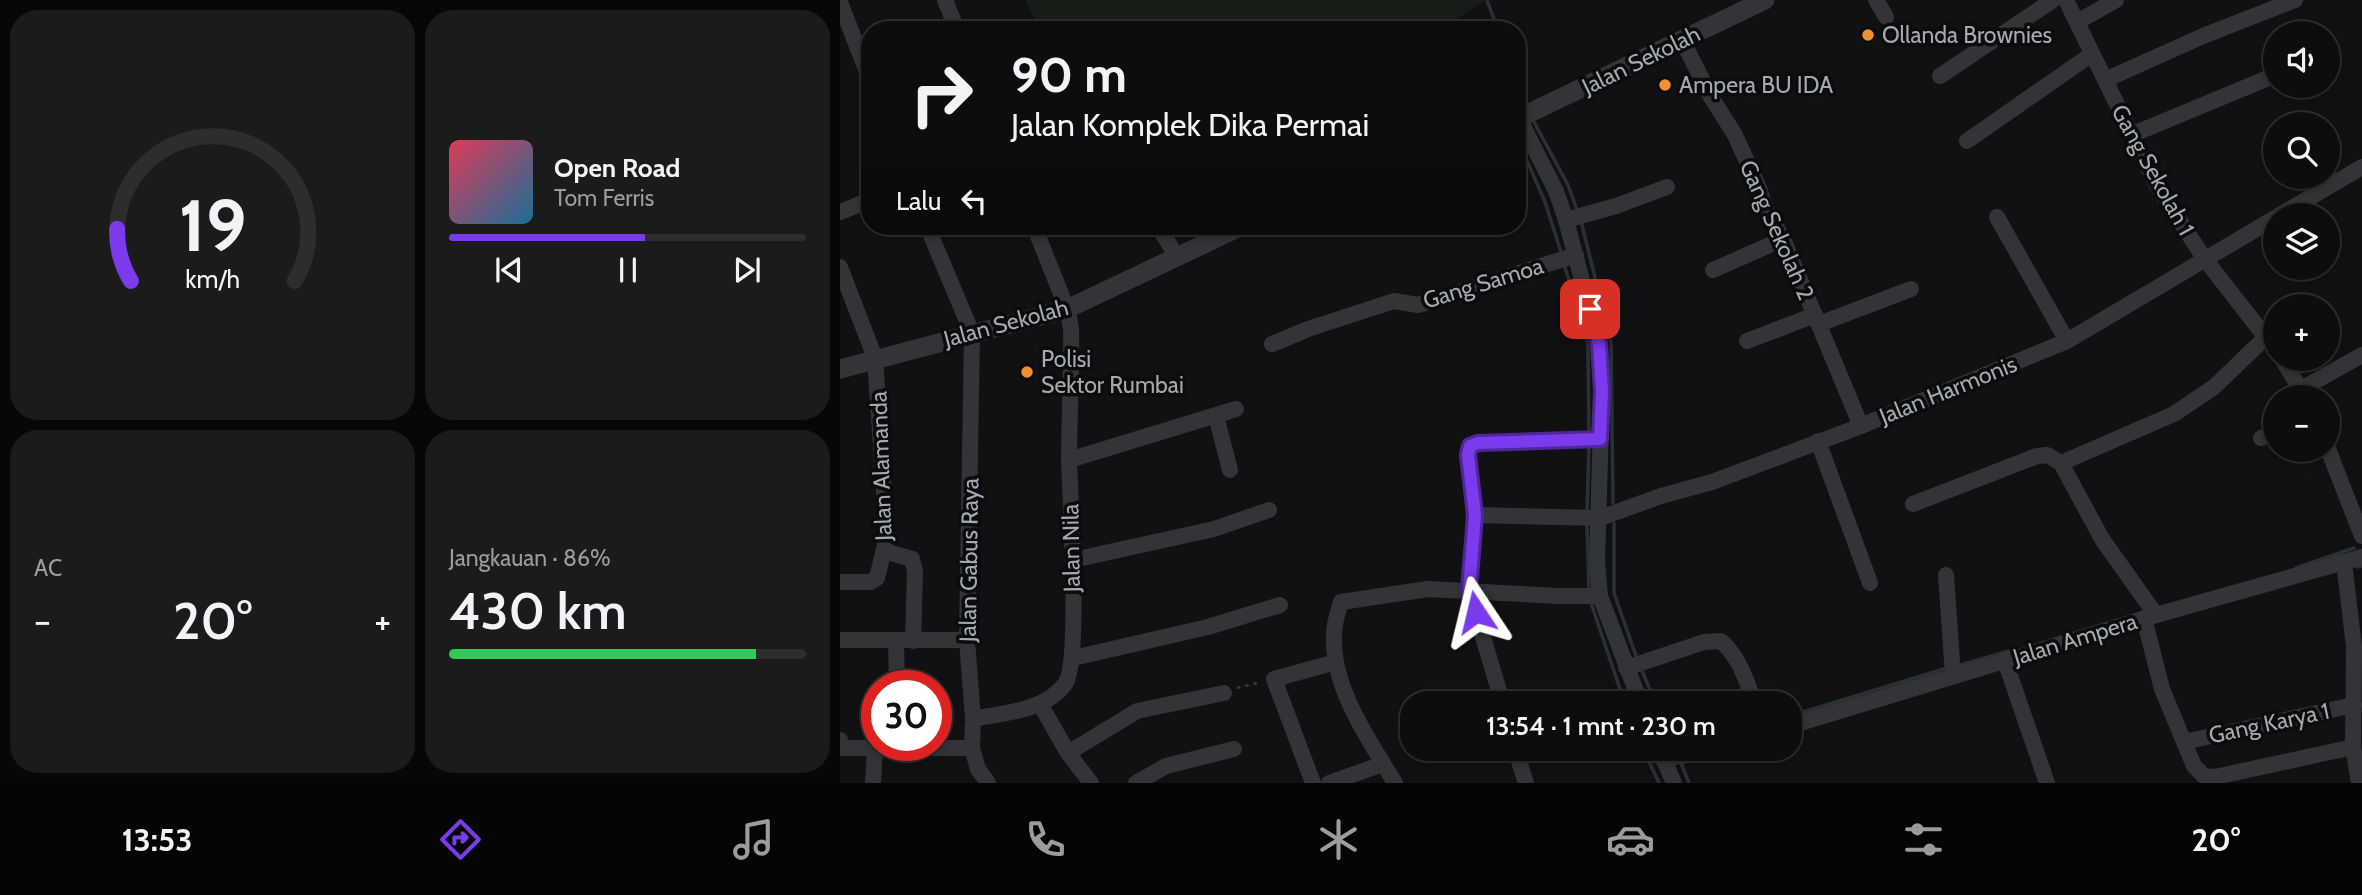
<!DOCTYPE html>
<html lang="id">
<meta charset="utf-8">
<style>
:root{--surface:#0d0d0e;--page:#1b1b1c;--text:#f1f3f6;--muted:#9a9c9e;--line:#2d2d2e;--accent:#7c3aed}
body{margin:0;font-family:Cabin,sans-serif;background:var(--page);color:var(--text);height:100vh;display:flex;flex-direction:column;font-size:26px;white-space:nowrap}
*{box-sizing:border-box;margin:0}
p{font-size:23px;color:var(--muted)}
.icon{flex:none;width:38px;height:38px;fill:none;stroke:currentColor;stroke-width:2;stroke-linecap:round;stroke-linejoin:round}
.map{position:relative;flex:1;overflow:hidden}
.panel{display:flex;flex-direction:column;gap:10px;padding:10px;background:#070708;width:840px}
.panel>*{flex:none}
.hud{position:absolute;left:21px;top:21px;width:665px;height:214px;border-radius:28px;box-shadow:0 4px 10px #0003,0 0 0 2px var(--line);background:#0d0d0e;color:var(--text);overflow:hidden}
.fabs{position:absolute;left:1423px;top:21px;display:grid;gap:14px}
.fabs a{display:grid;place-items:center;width:77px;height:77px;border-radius:50%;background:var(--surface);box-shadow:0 4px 10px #0003,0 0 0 2px var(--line);font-size:35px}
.speed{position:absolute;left:21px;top:670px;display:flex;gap:14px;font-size:35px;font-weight:700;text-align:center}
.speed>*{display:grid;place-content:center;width:91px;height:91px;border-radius:50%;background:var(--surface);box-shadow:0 4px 10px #0003,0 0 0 2px var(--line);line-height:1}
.speed .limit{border:10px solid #d22;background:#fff;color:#111}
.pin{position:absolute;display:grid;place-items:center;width:60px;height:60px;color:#fff;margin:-30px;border-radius:14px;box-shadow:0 4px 10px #0006}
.me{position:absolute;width:77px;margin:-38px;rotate:350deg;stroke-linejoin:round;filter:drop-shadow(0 0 5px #0008)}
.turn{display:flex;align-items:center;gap:24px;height:147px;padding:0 35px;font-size:32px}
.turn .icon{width:91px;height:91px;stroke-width:2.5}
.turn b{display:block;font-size:49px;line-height:60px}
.then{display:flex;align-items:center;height:66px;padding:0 35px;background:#0003;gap:14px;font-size:26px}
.big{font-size:52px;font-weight:600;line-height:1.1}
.panel .card{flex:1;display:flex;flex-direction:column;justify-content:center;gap:10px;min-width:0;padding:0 24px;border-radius:28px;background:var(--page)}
.panel .dial{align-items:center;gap:0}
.dial svg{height:182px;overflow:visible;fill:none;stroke:var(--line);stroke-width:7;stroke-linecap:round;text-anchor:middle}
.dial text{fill:var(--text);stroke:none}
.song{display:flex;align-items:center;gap:21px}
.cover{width:84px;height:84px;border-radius:10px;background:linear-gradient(135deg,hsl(350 70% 55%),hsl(200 70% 35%))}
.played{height:7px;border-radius:4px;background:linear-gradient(90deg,var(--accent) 55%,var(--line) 55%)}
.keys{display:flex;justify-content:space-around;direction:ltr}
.heat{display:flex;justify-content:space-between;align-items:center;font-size:38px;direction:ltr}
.charge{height:10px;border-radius:5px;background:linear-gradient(90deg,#34c759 86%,var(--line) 0)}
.panel .tiles{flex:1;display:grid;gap:10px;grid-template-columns:repeat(2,1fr)}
.trip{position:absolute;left:560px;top:691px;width:402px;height:70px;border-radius:28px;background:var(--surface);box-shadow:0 4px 10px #0003,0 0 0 2px var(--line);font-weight:600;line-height:70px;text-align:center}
.tab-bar{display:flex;height:112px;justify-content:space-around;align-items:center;background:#050506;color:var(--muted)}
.tab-bar .icon{width:49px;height:49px}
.tab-bar .active{color:var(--accent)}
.tab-bar b{font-size:32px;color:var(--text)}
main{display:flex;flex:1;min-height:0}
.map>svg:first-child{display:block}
.green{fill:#171d17}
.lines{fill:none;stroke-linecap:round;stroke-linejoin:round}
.stream{stroke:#283236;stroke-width:3.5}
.path{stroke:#383b3e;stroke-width:2.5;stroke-dasharray:3.5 5;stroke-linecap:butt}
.minor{stroke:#323437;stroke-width:16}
.tertiary{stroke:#323437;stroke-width:19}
.route-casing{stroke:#51269a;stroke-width:18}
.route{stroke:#7c3aed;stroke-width:12}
.poi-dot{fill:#ef912c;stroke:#0c0c0d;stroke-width:2.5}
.labels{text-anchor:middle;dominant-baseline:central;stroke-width:7;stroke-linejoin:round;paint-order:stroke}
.poi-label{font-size:23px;fill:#a2aab3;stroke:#0c0c0d;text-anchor:start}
.street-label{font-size:23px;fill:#a2aab3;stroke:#0c0c0d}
</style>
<main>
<section class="panel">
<div class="tiles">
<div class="card dial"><svg viewBox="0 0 100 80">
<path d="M14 69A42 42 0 1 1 86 69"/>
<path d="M14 69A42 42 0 0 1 8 46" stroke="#7c3aed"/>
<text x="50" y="56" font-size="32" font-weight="700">19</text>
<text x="50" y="72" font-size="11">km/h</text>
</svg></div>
<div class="card">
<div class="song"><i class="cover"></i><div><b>Open Road</b><p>Tom Ferris</p></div></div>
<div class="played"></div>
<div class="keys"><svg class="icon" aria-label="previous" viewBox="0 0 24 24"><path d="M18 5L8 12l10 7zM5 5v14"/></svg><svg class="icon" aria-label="pause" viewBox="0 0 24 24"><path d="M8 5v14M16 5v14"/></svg><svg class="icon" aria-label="next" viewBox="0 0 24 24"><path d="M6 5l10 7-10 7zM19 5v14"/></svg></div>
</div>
<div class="card"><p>AC</p>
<div class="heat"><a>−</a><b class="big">20°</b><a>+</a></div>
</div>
<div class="card"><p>Jangkauan · 86%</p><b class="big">430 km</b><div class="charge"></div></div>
</div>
</section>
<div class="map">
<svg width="1522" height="783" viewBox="0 0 1522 783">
<rect width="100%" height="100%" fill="#111113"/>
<!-- green -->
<path class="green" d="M 185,0 L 646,0 L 599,30 L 200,30 Z"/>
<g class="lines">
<!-- stream -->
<g class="stream">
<path d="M 647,0 L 658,30"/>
<path d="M 677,81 L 686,105 L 683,107"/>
<path d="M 694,122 L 728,185 L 737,210"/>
<path d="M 677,138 L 705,202 L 721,252"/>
<path d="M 741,221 L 771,342 L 773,503"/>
<path d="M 724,264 L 748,345 L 749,434"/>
<path d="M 747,513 L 749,445"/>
<path d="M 774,523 L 774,593 L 796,656"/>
<path d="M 747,524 L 749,587"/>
<path d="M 1517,567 L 1522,566"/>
<path d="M 1456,568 L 1514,548"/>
<path d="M 751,603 L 785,704"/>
<path d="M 1117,666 L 1169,651"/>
<path d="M 801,668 L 816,704"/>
<path d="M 950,716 L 1104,669"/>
<path d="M 803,749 L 819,783"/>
<path d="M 866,757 L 898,749"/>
<path d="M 845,762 L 841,763 L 849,783"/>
</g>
<!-- path -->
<path class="path" d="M 397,688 L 421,682"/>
<!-- minor -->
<g class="minor">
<path d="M 105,0 L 117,30"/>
<path d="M 1036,0 L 1046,17"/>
<path d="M 1226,0 L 1316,184 L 1364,258 L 1435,349"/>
<path d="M 0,2 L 30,80"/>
<path d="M 1237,22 L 1276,0"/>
<path d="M 842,40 L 871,97 L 895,135 L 919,188 L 926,209 L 943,239 L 1021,426"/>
<path d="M 1100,76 L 1213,0"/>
<path d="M 1265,80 L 1363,36 L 1455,0"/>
<path d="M 679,118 L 716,191 L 726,220 L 759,344 L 762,391 L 757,561 L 760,596 L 801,704"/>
<path d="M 1291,135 L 1433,76"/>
<path d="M 1127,141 L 1252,54"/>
<path d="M 0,212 L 30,200"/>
<path d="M 1440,215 L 1522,167"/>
<path d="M 1157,217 L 1227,341"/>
<path d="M 726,220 L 776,206 L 827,187"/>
<path d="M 87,226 L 132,333 L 127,640 L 133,719 L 132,748 L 138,769 L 148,783"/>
<path d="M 318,226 L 337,257"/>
<path d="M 0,267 L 35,358 L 47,537 L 37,578 L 30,582 L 0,582"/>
<path d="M 873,270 L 943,239"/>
<path d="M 979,324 L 1071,289"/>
<path d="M 907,341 L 975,315"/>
<path d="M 432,344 L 468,329 L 554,301 L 578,305 L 736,255"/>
<path d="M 1442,359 L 1465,397"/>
<path d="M 1461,389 L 1522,355"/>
<path d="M 376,416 L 390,470"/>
<path d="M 1421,438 L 1435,432"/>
<path d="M 978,441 L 1030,583"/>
<path d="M 1488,449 L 1522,536"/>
<path d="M 229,460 L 396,409"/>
<path d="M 1073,504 L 1197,456 L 1207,455 L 1221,463"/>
<path d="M 635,515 L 760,518 L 821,496 L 872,482 L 1021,426 L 1227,341 L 1435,218"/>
<path d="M 44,551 L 72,559 L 75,571 L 73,641"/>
<path d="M 233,560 L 374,529 L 429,510"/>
<path d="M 1504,562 L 1514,647 L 1513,747 L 1519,783"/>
<path d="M 1106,575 L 1113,676"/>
<path d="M 1316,615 L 1262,539 L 1221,463 L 1334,414 L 1374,387 L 1426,337"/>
<path d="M 1304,618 L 1322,689 L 1354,766 L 1364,776 L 1375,777 L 1513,747"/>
<path d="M 0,640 L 127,640"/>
<path d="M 56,641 L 57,686"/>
<path d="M 233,658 L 368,627 L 440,605"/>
<path d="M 1165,661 L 1207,783"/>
<path d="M 786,668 L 864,642 L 881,641 C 900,658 906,680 915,704"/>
<path d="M 200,704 L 228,753 L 251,783"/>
<path d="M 663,704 L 629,590 L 635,515 L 628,455 L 630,446 L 638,443 L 760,439"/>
<path d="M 133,719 C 164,713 205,711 225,684 C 241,663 230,497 229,461 C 229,417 232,372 231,328 L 227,309 L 194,226"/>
<path d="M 950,726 L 1316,615 L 1522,557"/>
<path d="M 0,740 L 0,748 L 132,748"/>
<path d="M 1344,742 L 1514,705"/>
<path d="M 675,749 L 686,783"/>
<path d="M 819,749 L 834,783"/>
<path d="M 228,753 L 297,711 L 384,693"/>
<path d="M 823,760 L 866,749"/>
<path d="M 33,783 L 35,748"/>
<path d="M 296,783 L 326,766 L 394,749"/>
<path d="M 473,783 L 434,679 L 496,662"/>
<path d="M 489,783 L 543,764"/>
<path d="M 555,783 C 529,740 491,687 494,634 C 494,623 498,612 501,602 L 588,589 L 717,596 L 760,596"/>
</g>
<!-- tertiary -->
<g class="tertiary">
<path d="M 677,119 L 925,0"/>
<path d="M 0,369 L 227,309 L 402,226"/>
</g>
</g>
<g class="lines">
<defs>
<path id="route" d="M 636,612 L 629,590 L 635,515 L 628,455 L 630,446 L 638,443 L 760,439 L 762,391 L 759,344 L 750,309"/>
</defs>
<!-- route casing -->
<use href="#route" class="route-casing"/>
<!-- route -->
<use href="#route" class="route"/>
</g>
<!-- markers -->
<g class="poi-dot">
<circle cx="1028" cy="35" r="7"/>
<circle cx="825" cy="85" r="7"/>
<circle cx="187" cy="372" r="7"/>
</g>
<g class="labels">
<!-- poi labels -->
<g class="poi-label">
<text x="1042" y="35">Ollanda Brownies</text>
<text x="839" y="85">Ampera BU IDA</text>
<text x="201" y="359">Polisi<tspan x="201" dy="26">Sektor Rumbai</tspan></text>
</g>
<!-- street labels -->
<g class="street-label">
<text transform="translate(801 60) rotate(-26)">Jalan Sekolah</text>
<text transform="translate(1313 170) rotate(61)">Gang Sekolah 1</text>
<text transform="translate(937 230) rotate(66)">Gang Sekolah 2</text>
<text transform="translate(643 283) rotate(-17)">Gang Samoa</text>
<text transform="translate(166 323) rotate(-15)">Jalan Sekolah</text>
<text transform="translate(1108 390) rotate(-22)">Jalan Harmonis</text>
<text transform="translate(41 466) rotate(-92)">Jalan Alamanda</text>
<text transform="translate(231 548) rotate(-91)">Jalan Nila</text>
<text transform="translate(129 560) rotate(-89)">Jalan Gabus Raya</text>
<text transform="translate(1235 639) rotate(-17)">Jalan Ampera</text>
<text transform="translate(1429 723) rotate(-12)">Gang Karya 1</text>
</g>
</g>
</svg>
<div class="fabs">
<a><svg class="icon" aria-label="sound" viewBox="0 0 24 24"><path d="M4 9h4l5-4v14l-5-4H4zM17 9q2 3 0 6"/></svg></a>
<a><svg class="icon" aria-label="search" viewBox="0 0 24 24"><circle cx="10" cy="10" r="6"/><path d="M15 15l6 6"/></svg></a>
<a><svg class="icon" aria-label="layers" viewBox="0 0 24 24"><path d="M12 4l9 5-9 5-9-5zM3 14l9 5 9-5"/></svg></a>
<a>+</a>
<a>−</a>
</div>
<div class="speed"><div class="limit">30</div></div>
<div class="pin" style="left:750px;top:309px;background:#d93025"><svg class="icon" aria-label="arrive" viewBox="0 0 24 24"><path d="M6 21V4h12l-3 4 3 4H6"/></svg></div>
<svg class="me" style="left:636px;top:612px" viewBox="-20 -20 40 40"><path d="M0-17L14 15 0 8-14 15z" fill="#7c3aed" stroke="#fff" stroke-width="4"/></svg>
<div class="trip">13:54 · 1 mnt · 230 m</div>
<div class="hud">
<div class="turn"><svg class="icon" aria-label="right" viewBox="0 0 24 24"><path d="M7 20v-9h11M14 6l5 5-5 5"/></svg><div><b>90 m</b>Jalan Komplek Dika Permai</div></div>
<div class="then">Lalu<svg class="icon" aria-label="left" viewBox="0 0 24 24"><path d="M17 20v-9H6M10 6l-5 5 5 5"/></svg></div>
</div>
</div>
</main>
<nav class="tab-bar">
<b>13:53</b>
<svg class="icon active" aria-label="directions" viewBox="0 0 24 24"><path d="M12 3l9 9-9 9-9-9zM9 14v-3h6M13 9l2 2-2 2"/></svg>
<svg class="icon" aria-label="music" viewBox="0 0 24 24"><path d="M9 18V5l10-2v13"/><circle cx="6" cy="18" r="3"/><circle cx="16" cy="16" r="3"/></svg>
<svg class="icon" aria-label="phone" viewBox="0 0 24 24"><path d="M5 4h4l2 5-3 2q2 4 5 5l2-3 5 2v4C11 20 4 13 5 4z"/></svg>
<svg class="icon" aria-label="climate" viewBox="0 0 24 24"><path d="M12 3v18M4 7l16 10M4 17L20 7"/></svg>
<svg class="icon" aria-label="car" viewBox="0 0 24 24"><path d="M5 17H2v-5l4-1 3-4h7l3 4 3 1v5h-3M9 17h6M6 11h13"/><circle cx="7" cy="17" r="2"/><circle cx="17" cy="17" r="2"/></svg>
<svg class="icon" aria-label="filters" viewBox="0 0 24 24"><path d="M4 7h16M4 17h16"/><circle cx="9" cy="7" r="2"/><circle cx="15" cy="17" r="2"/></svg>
<b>20°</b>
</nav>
